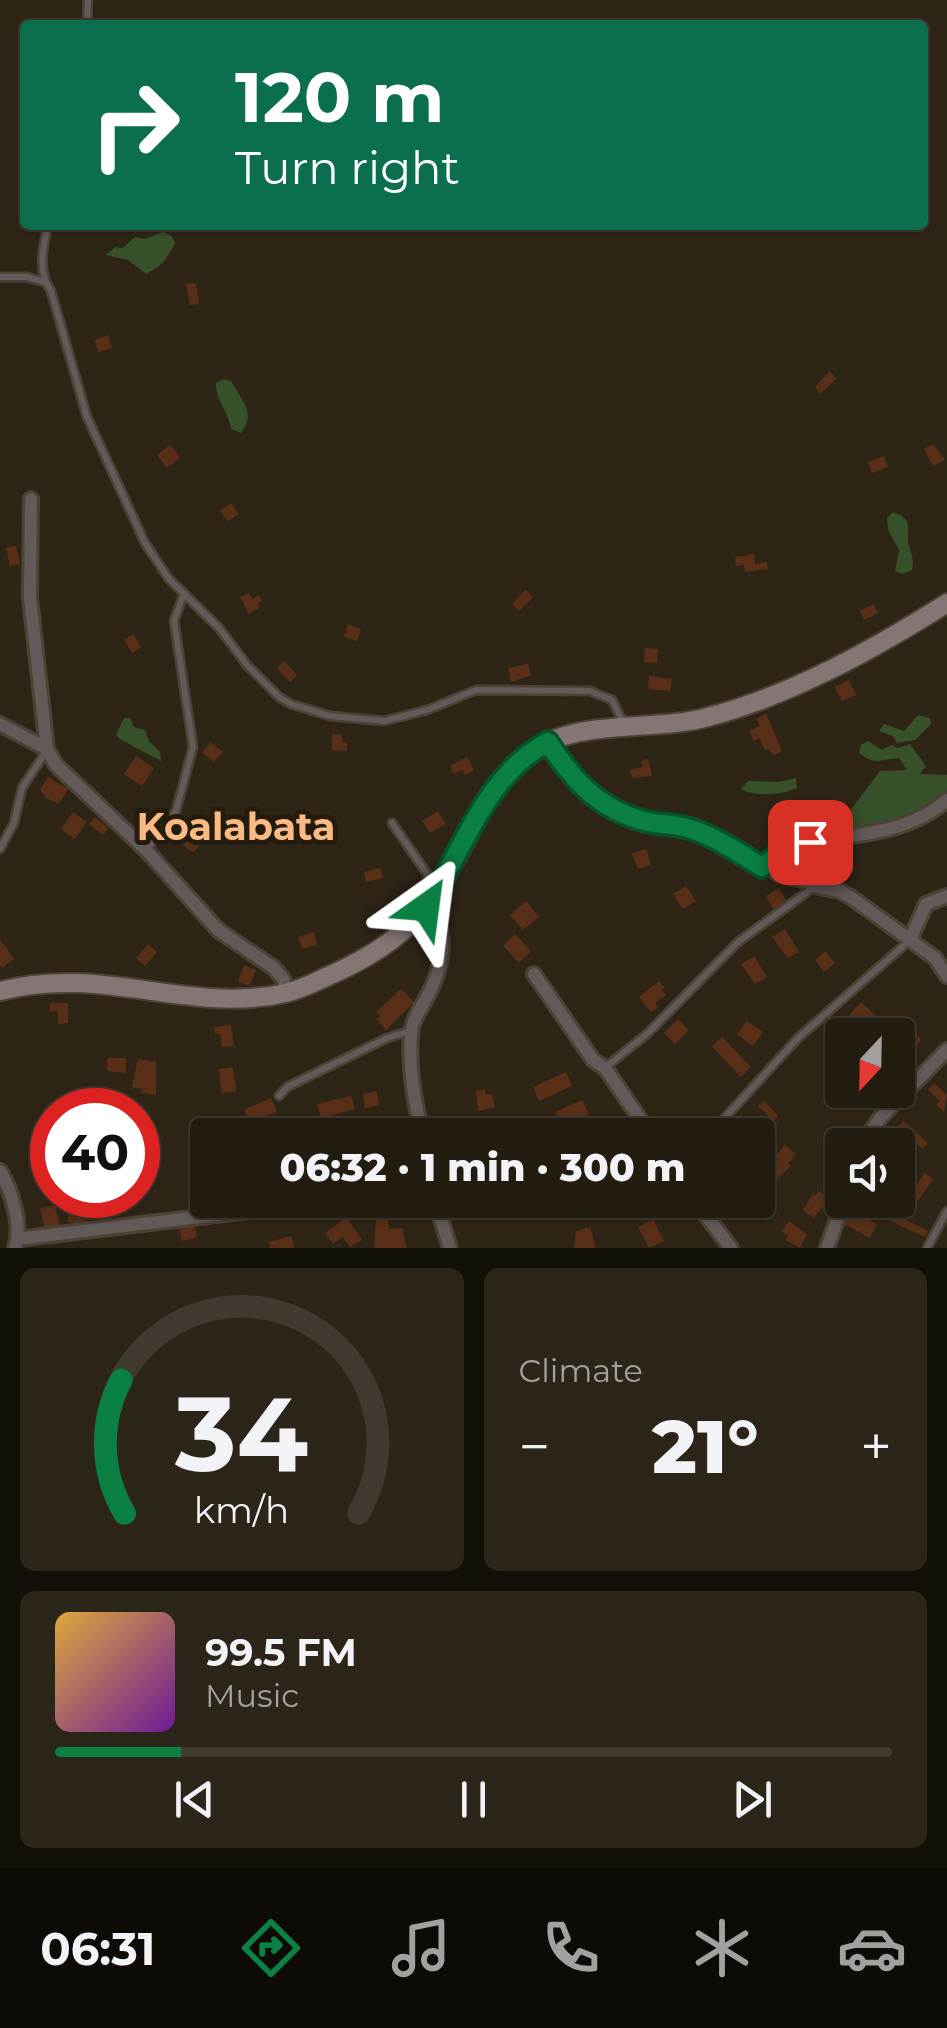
<!DOCTYPE html>
<meta charset="utf-8">
<style>
:root{--surface:#231c11;--page:#2b251a;--text:#f1f3f6;--muted:#a3a19f;--line:#403a31;--accent:#0b8043}
body{margin:0;font-family:Montserrat,sans-serif;background:var(--page);color:var(--text);height:100vh;display:flex;flex-direction:column;font-size:38px;white-space:nowrap}
*{box-sizing:border-box;margin:0}
p{font-size:32px;color:var(--muted)}
.icon{flex:none;width:55px;height:55px;fill:none;stroke:currentColor;stroke-width:2;stroke-linecap:round;stroke-linejoin:round}
.map{position:relative;height:1248px;overflow:hidden}
.side{display:flex;flex-direction:column;gap:20px;padding:20px;background:#130f09;flex:1}
.side>*{flex:none}
.top-card{position:absolute;left:20px;top:20px;width:908px;height:210px;border-radius:10px;box-shadow:0 2px 8px #0004,0 0 0 2px var(--line);background:#0b6e4f;color:#fff;overflow:hidden}
.needle{width:65px;rotate:202deg}
.controls{position:absolute;left:825px;top:1018px;display:grid;gap:20px}
.controls a{display:grid;place-items:center;width:90px;height:90px;border-radius:10px;background:var(--surface);box-shadow:0 2px 8px #0004,0 0 0 2px var(--line);font-size:50px}
.speed{position:absolute;left:30px;top:1088px;display:flex;gap:20px;font-size:50px;font-weight:700;text-align:center}
.speed>*{display:grid;place-content:center;width:130px;height:130px;border-radius:50%;background:var(--surface);box-shadow:0 2px 8px #0004,0 0 0 2px var(--line);line-height:1}
.speed .limit{border:15px solid #d22;background:#fff;color:#111}
.pin{position:absolute;display:grid;place-items:center;width:85px;height:85px;color:#fff;margin:-42px;border-radius:20px;box-shadow:0 5px 15px #0006}
.me{position:absolute;width:110px;margin:-55px;rotate:31deg;stroke-linejoin:round;filter:drop-shadow(0 0 8px #0008)}
.turn{display:flex;align-items:center;gap:35px;height:210px;padding:0 50px;font-size:45px}
.turn .icon{width:130px;height:130px;stroke-width:2.5}
.turn b{display:block;font-size:70px;line-height:85px}
.big{font-size:75px;font-weight:800;line-height:1.1}
.side .card{flex:1;display:flex;flex-direction:column;justify-content:center;gap:15px;min-width:0;padding:0 35px;border-radius:15px;background:var(--page)}
.side .dial{align-items:center;gap:0}
.dial svg{height:260px;overflow:visible;fill:none;stroke:var(--line);stroke-width:7;stroke-linecap:round;text-anchor:middle}
.dial text{fill:var(--text);stroke:none}
.song{display:flex;align-items:center;gap:30px}
.cover{width:120px;height:120px;border-radius:15px;background:linear-gradient(135deg,hsl(40 70% 55%),hsl(280 70% 35%))}
.played{height:10px;border-radius:5px;background:linear-gradient(90deg,var(--accent) 15%,var(--line) 15%)}
.keys{display:flex;justify-content:space-around;direction:ltr}
.heat{display:flex;justify-content:space-between;align-items:center;font-size:55px;direction:ltr}
.side .tiles{flex:1;display:grid;gap:20px;grid-template-columns:1fr 1fr}
.card:last-child{grid-column:span 2}
.trip{position:absolute;left:190px;top:1118px;width:585px;height:100px;border-radius:10px;background:var(--surface);box-shadow:0 2px 8px #0004,0 0 0 2px var(--line);font-weight:800;line-height:100px;text-align:center}
.tab-bar{display:flex;height:160px;justify-content:space-around;align-items:center;background:#0e0b07;color:var(--muted)}
.tab-bar .icon{width:70px;height:70px}
.tab-bar .on{color:var(--accent)}
.tab-bar b{font-size:45px;color:var(--text)}
.map>svg:first-child{display:block}
.green{fill:#37512a}
.building{fill:#593017}
.lines{fill:none;stroke-linecap:round;stroke-linejoin:round}
.lane-casing{stroke:#4c4336;stroke-width:11}
.street-casing{stroke:#4c4336;stroke-width:18}
.secondary-casing{stroke:#4c4336;stroke-width:22}
.lane{stroke:#635a59;stroke-width:6}
.street{stroke:#635a59;stroke-width:12}
.secondary{stroke:#857675;stroke-width:18}
.route-casing{stroke:#07532c;stroke-width:25}
.route{stroke:#0b8043;stroke-width:18}
.labels{text-anchor:middle;dominant-baseline:central;stroke-width:10;stroke-linejoin:round;paint-order:stroke}
.district-label{font-size:38px;font-weight:bold;fill:#f9ba85;stroke:#251c0e}
</style>
<div class="map">
<svg width="947" height="1248" viewBox="0 0 947 1248">
<rect width="100%" height="100%" fill="#2f2517"/>
<!-- green -->
<g class="green">
<path d="M 163,232 L 172,236 L 175,243 C 166,260 163,265 146,274 L 128,260 L 106,255 L 115,247 L 123,248 L 135,237 L 145,239 Z"/>
<path d="M 224,379 L 231,381 C 241,400 257,412 241,433 L 231,429 C 229,412 215,399 216,383 Z"/>
<path d="M 893,512 C 916,521 905,529 909,546 C 912,556 914,558 912,570 L 903,574 L 895,571 L 899,550 L 888,529 L 887,518 Z"/>
<path d="M 918,715 L 930,718 L 931,724 L 915,740 L 897,743 L 893,736 L 879,731 L 884,724 L 904,731 Z"/>
<path d="M 124,718 L 130,718 L 134,727 L 145,730 L 149,741 L 160,752 L 161,761 L 120,739 L 116,735 Z"/>
<path d="M 868,741 L 882,750 L 891,745 L 898,748 L 910,744 L 926,766 L 920,774 L 947,775 L 947,790 C 917,819 882,824 842,833 L 837,828 L 880,771 L 907,770 L 899,758 C 882,759 875,766 859,753 L 861,745 Z"/>
<path d="M 796,778 L 797,788 C 783,795 754,797 741,789 L 748,781 L 779,782 Z"/>
</g>
<!-- building -->
<g class="building">
<path d="M 196,283 L 199,304 L 190,305 L 186,284 Z"/>
<path d="M 108,335 L 112,348 L 99,352 L 94,340 Z"/>
<path d="M 830,371 L 836,379 L 820,394 L 815,387 Z"/>
<path d="M 933,444 L 945,460 L 933,466 L 924,449 Z"/>
<path d="M 170,445 L 180,457 L 167,468 L 157,455 Z"/>
<path d="M 884,456 L 888,467 L 872,473 L 868,462 Z"/>
<path d="M 231,503 L 239,514 L 228,521 L 220,511 Z"/>
<path d="M 16,546 L 20,564 L 10,566 L 6,548 Z"/>
<path d="M 754,554 L 755,564 L 767,562 L 768,569 L 745,572 L 744,565 L 736,566 L 735,557 Z"/>
<path d="M 526,590 L 533,597 L 519,611 L 512,604 Z"/>
<path d="M 249,593 L 252,599 L 259,595 L 262,601 L 258,603 L 260,607 L 249,614 L 240,597 Z"/>
<path d="M 874,604 L 878,613 L 864,620 L 860,611 Z"/>
<path d="M 348,624 L 361,629 L 357,641 L 344,637 Z"/>
<path d="M 133,634 L 141,647 L 132,653 L 124,640 Z"/>
<path d="M 645,648 L 658,649 L 657,663 L 644,662 Z"/>
<path d="M 284,661 L 297,675 L 290,682 L 277,668 Z"/>
<path d="M 528,664 L 531,675 L 511,682 L 508,668 Z"/>
<path d="M 649,676 L 672,679 L 670,691 L 648,689 Z"/>
<path d="M 849,680 L 856,695 L 842,701 L 835,687 Z"/>
<path d="M 766,714 L 782,751 L 773,756 L 769,749 L 765,750 L 759,738 L 754,741 L 749,731 L 760,726 L 756,719 Z"/>
<path d="M 332,734 L 342,735 L 342,742 L 347,742 L 347,751 L 332,750 Z"/>
<path d="M 211,742 L 223,752 L 213,762 L 202,752 Z"/>
<path d="M 136,756 L 154,768 L 142,786 L 124,774 Z"/>
<path d="M 467,757 L 474,770 L 465,775 L 462,770 L 454,774 L 450,766 Z"/>
<path d="M 648,759 L 652,776 L 632,778 L 630,770 L 643,767 L 641,761 Z"/>
<path d="M 48,777 L 68,789 L 59,804 L 46,798 L 40,790 Z"/>
<path d="M 438,811 L 446,824 L 430,833 L 422,821 Z"/>
<path d="M 73,812 L 87,822 L 75,839 L 61,829 Z"/>
<path d="M 94,817 L 109,828 L 103,835 L 89,824 Z"/>
<path d="M 191,835 L 201,843 L 193,853 L 181,843 Z"/>
<path d="M 835,845 L 846,871 L 838,874 L 828,848 Z"/>
<path d="M 646,849 L 651,865 L 638,869 L 632,853 Z"/>
<path d="M 380,868 L 383,878 L 366,882 L 364,872 Z"/>
<path d="M 686,886 L 696,901 L 683,909 L 673,894 Z"/>
<path d="M 779,888 L 787,902 L 774,910 L 766,896 Z"/>
<path d="M 526,901 L 539,917 L 523,930 L 510,915 Z"/>
<path d="M 785,929 L 799,952 L 788,958 L 772,937 Z"/>
<path d="M 314,932 L 317,945 L 302,949 L 298,937 Z"/>
<path d="M 515,934 L 531,951 L 519,963 L 503,946 Z"/>
<path d="M 0,939 L 14,959 L 2,968 L 0,965 Z"/>
<path d="M 148,944 L 157,952 L 145,966 L 136,958 Z"/>
<path d="M 825,951 L 835,963 L 824,972 L 815,960 Z"/>
<path d="M 754,956 L 767,977 L 755,984 L 741,964 Z"/>
<path d="M 244,965 L 256,970 L 249,986 L 238,981 Z"/>
<path d="M 659,981 L 665,988 L 661,989 L 666,995 L 656,1002 L 657,1008 L 651,1012 L 639,997 Z"/>
<path d="M 401,989 L 414,1002 L 386,1030 L 376,1019 L 380,1016 L 376,1012 Z"/>
<path d="M 861,1002 L 877,1017 L 860,1032 L 847,1018 Z"/>
<path d="M 50,1003 L 68,1003 L 68,1023 L 58,1024 L 58,1011 L 50,1011 Z"/>
<path d="M 678,1019 L 689,1030 L 675,1044 L 664,1033 Z"/>
<path d="M 885,1019 L 891,1027 L 880,1035 L 858,1035 Z"/>
<path d="M 747,1021 L 763,1032 L 753,1046 L 737,1034 Z"/>
<path d="M 231,1025 L 234,1046 L 222,1047 L 220,1034 L 215,1034 L 214,1027 Z"/>
<path d="M 907,1025 L 922,1040 L 911,1051 L 898,1038 Z"/>
<path d="M 722,1037 L 751,1067 L 741,1077 L 712,1046 Z"/>
<path d="M 107,1058 L 126,1058 L 126,1073 L 107,1071 Z"/>
<path d="M 138,1059 L 156,1062 L 156,1095 L 141,1093 L 142,1089 L 132,1087 Z"/>
<path d="M 233,1067 L 236,1091 L 222,1093 L 219,1069 Z"/>
<path d="M 566,1072 L 572,1086 L 539,1101 L 533,1087 Z"/>
<path d="M 934,1083 L 947,1095 L 944,1112 L 936,1105 L 940,1101 L 928,1090 Z"/>
<path d="M 485,1089 L 486,1095 L 492,1094 L 495,1107 L 478,1111 L 476,1091 Z"/>
<path d="M 377,1091 L 379,1105 L 365,1108 L 363,1094 Z"/>
<path d="M 351,1096 L 355,1109 L 321,1118 L 317,1104 Z"/>
<path d="M 271,1098 L 277,1112 L 266,1116 L 271,1133 L 254,1135 L 244,1110 Z"/>
<path d="M 582,1100 L 589,1114 L 564,1129 L 555,1112 Z"/>
<path d="M 764,1101 L 778,1116 L 773,1121 L 758,1106 Z"/>
<path d="M 904,1121 L 928,1143 L 922,1149 L 898,1127 Z"/>
<path d="M 235,1122 L 237,1135 L 219,1135 L 217,1124 Z"/>
<path d="M 381,1122 L 383,1135 L 361,1135 L 359,1126 Z"/>
<path d="M 785,1145 L 796,1154 L 788,1163 L 791,1166 L 774,1182 L 763,1172 Z"/>
<path d="M 191,1165 L 208,1165 L 208,1179 L 190,1182 Z"/>
<path d="M 924,1173 L 933,1179 L 912,1209 L 905,1205 Z"/>
<path d="M 819,1191 L 830,1199 L 813,1218 L 803,1210 L 813,1194 L 815,1196 Z"/>
<path d="M 78,1195 L 87,1225 L 74,1228 L 73,1222 L 69,1222 L 64,1198 Z"/>
<path d="M 108,1195 L 117,1195 L 121,1212 L 106,1215 L 103,1200 L 109,1199 Z"/>
<path d="M 55,1205 L 60,1228 L 45,1231 L 40,1208 Z"/>
<path d="M 851,1211 L 877,1224 L 870,1238 L 844,1224 Z"/>
<path d="M 344,1214 L 362,1240 L 350,1247 L 343,1237 L 333,1244 L 325,1233 L 342,1221 L 339,1218 Z"/>
<path d="M 894,1214 L 928,1231 L 925,1237 L 890,1221 Z"/>
<path d="M 388,1218 L 389,1229 L 402,1228 L 407,1248 L 374,1248 L 376,1219 Z"/>
<path d="M 653,1219 L 664,1241 L 649,1248 L 638,1227 Z"/>
<path d="M 789,1221 L 807,1234 L 800,1248 L 785,1240 L 788,1236 L 781,1231 Z"/>
<path d="M 194,1222 L 197,1237 L 182,1241 L 178,1225 Z"/>
<path d="M 590,1227 L 596,1248 L 574,1248 L 576,1231 Z"/>
<path d="M 292,1236 L 294,1248 L 270,1248 L 269,1242 Z"/>
</g>
<g class="lines">
<defs>
<g id="lane">
<path d="M 87,25 L 88,0"/>
<path d="M 48,225 C 43,247 37,272 51,291 L 87,417 L 145,543 L 169,579 L 219,628 L 247,665 L 279,697 L 291,704 L 330,716 L 384,721 L 427,710 L 476,690 L 590,691 L 612,700 L 623,722"/>
<path d="M 0,277 L 27,277 L 44,282"/>
<path d="M 392,823 L 437,888"/>
<path d="M 0,849 L 14,823 L 22,788 L 47,750"/>
<path d="M 147,849 L 176,811 L 193,747 L 174,621 L 184,593"/>
<path d="M 762,867 L 778,878 L 813,886"/>
<path d="M 606,1067 L 648,1033 L 738,942 L 814,887"/>
<path d="M 279,1096 L 287,1087 L 387,1038 L 410,1031"/>
<path d="M 709,1135 L 798,1038 L 909,941"/>
<path d="M 927,1248 L 947,1211"/>
</g>
<g id="street">
<path d="M 31,499 L 30,598 L 47,749 L 56,765 L 146,850 L 218,930 L 274,968 L 283,979 L 287,992"/>
<path d="M 0,724 L 47,749"/>
<path d="M 549,743 L 576,780 L 597,801 L 646,821 L 697,830 L 762,867 C 818,823 888,850 947,800"/>
<path d="M 814,886 L 840,891 L 852,898 L 935,958 L 947,976"/>
<path d="M 910,940 L 926,904 L 947,896"/>
<path d="M 534,974 L 593,1060 L 605,1068 L 651,1135"/>
<path d="M 422,1135 C 415,1102 408,1068 411,1034 C 412,1021 419,1011 426,999 C 442,970 452,931 426,907"/>
<path d="M 862,1145 L 880,1118 L 947,1050"/>
<path d="M 0,1171 C 11,1189 23,1227 15,1248"/>
<path d="M 435,1200 L 450,1248"/>
<path d="M 694,1200 L 731,1248"/>
<path d="M 18,1239 L 273,1208 L 435,1201"/>
<path d="M 827,1248 L 844,1200"/>
</g>
<path id="secondary" d="M 0,991 C 103,964 189,1015 286,993 C 303,989 319,980 335,973 C 407,940 428,911 465,842 C 481,812 497,777 525,756 C 576,716 650,733 708,717 C 792,695 874,649 947,603"/>
</defs>
<!-- lane casing -->
<use href="#lane" class="lane-casing"/>
<!-- street casing -->
<use href="#street" class="street-casing"/>
<!-- secondary casing -->
<use href="#secondary" class="secondary-casing"/>
<!-- lane -->
<use href="#lane" class="lane"/>
<!-- street -->
<use href="#street" class="street"/>
<!-- secondary -->
<use href="#secondary" class="secondary"/>
</g>
<g class="lines">
<defs>
<path id="route" d="M 426,907 C 464,850 485,775 548,742 C 574,782 601,811 648,822 C 664,825 679,824 694,830 C 717,838 741,854 762,867 L 781,852 L 810,842"/>
</defs>
<!-- route casing -->
<use href="#route" class="route-casing"/>
<!-- route -->
<use href="#route" class="route"/>
</g>
<g class="labels">
<!-- district labels -->
<g class="district-label">
<text x="236" y="826">Koalabata</text>
</g>
</g>
</svg>
<div class="controls">
<a><svg class="needle" viewBox="-14 -14 28 28"><path d="M0-13l5 13h-10z" fill="#e53935"/><path d="M0 13l5-13h-10z" fill="#a3a19f"/></svg></a>
<a><svg class="icon" aria-label="sound" viewBox="0 0 24 24"><path d="M4 9h4l5-4v14l-5-4H4zM17 9q2 3 0 6"/></svg></a>
</div>
<div class="speed"><div class="limit">40</div></div>
<div class="pin" style="left:810px;top:842px;background:#d93025"><svg class="icon" aria-label="arrive" viewBox="0 0 24 24"><path d="M6 21V4h12l-3 4 3 4H6"/></svg></div>
<svg class="me" style="left:426px;top:907px" viewBox="-20 -20 40 40"><path d="M0-17L14 15 0 8-14 15z" fill="#0b8043" stroke="#fff" stroke-width="4"/></svg>
<div class="trip">06:32 · 1 min · 300 m</div>
<div class="top-card">
<div class="turn"><svg class="icon" aria-label="right" viewBox="0 0 24 24"><path d="M7 20v-9h11M14 6l5 5-5 5"/></svg><div><b>120 m</b>Turn right</div></div>
</div>
</div>
<section class="side">
<div class="tiles">
<div class="card dial"><svg viewBox="0 0 100 80">
<path d="M14 69A42 42 0 1 1 86 69"/>
<path d="M14 69A42 42 0 0 1 13 28" stroke="#0b8043"/>
<text x="50" y="56" font-size="32" font-weight="700">34</text>
<text x="50" y="72" font-size="11">km/h</text>
</svg></div>
<div class="card"><p>Climate</p>
<div class="heat"><a>−</a><b class="big">21°</b><a>+</a></div>
</div>
<div class="card">
<div class="song"><i class="cover"></i><div><b>99.5 FM</b><p>Music</p></div></div>
<div class="played"></div>
<div class="keys"><svg class="icon" aria-label="previous" viewBox="0 0 24 24"><path d="M18 5L8 12l10 7zM5 5v14"/></svg><svg class="icon" aria-label="pause" viewBox="0 0 24 24"><path d="M8 5v14M16 5v14"/></svg><svg class="icon" aria-label="next" viewBox="0 0 24 24"><path d="M6 5l10 7-10 7zM19 5v14"/></svg></div>
</div>
</div>
</section>
<nav class="tab-bar">
<b>06:31</b>
<svg class="icon on" aria-label="directions" viewBox="0 0 24 24"><path d="M12 3l9 9-9 9-9-9zM9 14v-3h6M13 9l2 2-2 2"/></svg>
<svg class="icon" aria-label="music" viewBox="0 0 24 24"><path d="M9 18V5l10-2v13"/><circle cx="6" cy="18" r="3"/><circle cx="16" cy="16" r="3"/></svg>
<svg class="icon" aria-label="phone" viewBox="0 0 24 24"><path d="M5 4h4l2 5-3 2q2 4 5 5l2-3 5 2v4C11 20 4 13 5 4z"/></svg>
<svg class="icon" aria-label="climate" viewBox="0 0 24 24"><path d="M12 3v18M4 7l16 10M4 17L20 7"/></svg>
<svg class="icon" aria-label="car" viewBox="0 0 24 24"><path d="M5 17H2v-5l4-1 3-4h7l3 4 3 1v5h-3M9 17h6M6 11h13"/><circle cx="7" cy="17" r="2"/><circle cx="17" cy="17" r="2"/></svg>
</nav>
